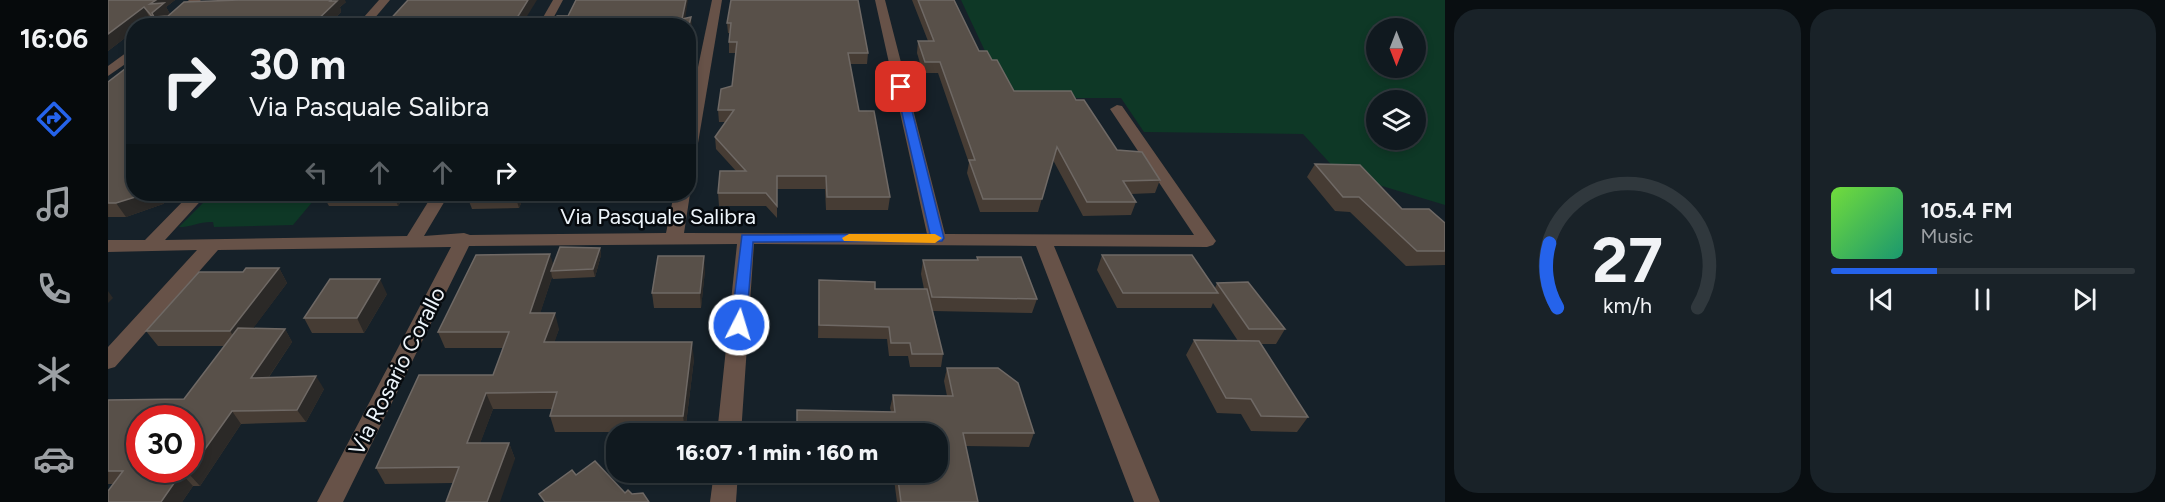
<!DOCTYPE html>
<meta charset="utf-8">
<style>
:root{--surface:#10191f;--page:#192228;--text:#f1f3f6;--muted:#9ca0a4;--line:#30383d;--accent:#2563eb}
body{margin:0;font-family:Figtree,sans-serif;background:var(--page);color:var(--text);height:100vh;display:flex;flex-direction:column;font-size:22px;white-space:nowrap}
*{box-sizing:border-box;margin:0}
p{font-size:20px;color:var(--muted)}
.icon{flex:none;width:33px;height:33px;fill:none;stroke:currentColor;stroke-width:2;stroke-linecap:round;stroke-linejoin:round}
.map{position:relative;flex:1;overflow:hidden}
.details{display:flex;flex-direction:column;gap:9px;padding:9px;background:#090e11;width:720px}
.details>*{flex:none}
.banner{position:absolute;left:18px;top:18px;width:570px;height:183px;border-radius:24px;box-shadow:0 3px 9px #0003,0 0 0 2px var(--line);background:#10191f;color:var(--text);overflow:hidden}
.needle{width:39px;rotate:180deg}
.fabs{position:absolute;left:1258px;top:18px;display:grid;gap:12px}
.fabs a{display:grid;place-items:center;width:60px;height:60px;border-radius:50%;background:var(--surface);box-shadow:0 3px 9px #0003,0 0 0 2px var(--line);font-size:30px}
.speed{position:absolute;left:18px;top:405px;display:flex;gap:12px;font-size:30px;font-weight:700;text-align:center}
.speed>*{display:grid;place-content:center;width:78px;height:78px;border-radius:50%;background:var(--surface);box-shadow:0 3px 9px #0003,0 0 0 2px var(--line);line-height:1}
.speed .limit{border:9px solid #d22;background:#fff;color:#111}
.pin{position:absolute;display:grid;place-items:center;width:51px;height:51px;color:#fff;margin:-26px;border-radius:12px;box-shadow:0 3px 9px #0006}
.me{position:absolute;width:66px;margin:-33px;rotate:5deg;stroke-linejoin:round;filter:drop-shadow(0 0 4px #0008)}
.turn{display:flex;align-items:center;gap:21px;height:126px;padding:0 24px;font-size:27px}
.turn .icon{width:78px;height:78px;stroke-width:2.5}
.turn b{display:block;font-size:42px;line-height:51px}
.lanes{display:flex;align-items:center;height:57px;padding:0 24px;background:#0003;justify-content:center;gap:30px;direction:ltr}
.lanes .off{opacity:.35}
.details .tile{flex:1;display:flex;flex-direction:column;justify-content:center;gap:9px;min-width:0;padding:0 21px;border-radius:24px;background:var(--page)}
.details .dial{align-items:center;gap:0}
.dial svg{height:156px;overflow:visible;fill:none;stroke:var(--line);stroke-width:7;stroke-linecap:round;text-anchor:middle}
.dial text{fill:var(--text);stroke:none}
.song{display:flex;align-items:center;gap:18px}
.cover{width:72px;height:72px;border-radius:9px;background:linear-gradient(135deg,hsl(100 70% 55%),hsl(160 70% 35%))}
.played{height:6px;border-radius:3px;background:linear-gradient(90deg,var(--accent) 35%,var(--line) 35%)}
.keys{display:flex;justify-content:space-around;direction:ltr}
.details .tiles{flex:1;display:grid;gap:9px;grid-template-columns:repeat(2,1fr)}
.trip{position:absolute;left:498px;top:423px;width:342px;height:60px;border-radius:24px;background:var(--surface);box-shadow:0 3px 9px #0003,0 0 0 2px var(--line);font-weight:800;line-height:60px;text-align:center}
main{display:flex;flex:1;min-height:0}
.tabs{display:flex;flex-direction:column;width:108px;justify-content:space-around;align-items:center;background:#060a0c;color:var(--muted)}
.tabs .icon{width:42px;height:42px}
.tabs .on{color:var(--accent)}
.tabs b{font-size:27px;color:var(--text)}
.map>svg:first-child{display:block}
.green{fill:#0e3826;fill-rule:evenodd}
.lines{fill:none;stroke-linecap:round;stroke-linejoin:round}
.minor{fill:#675248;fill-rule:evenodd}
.wall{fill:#463c34}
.shaded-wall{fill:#2b2927}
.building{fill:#585049;stroke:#6f6965;stroke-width:1.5;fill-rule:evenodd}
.route{fill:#2563eb;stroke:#184099;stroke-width:1.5}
.slow{fill:#f59e0b}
.labels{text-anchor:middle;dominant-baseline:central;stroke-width:5;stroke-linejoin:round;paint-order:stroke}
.street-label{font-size:22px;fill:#edf4fa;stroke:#060a0e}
</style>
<main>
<nav class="tabs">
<b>16:06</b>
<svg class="icon on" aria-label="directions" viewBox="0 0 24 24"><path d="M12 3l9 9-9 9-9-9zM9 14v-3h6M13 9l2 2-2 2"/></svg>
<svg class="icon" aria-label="music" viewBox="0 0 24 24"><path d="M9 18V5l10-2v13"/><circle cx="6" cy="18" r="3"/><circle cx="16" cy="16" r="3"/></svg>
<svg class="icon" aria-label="phone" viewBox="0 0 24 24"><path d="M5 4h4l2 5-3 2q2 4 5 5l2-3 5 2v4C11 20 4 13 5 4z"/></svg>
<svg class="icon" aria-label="climate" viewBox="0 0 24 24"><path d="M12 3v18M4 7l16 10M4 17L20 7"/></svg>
<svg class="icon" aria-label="car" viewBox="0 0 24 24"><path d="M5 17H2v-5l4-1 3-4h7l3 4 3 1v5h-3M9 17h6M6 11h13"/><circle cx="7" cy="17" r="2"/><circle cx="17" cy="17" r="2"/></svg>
</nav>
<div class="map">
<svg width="1337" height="502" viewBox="0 0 1337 502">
<rect width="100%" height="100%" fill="#162129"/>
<!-- green -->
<g class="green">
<path d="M 853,0 L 1337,0 L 1337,205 L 1231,173 L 1195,134 L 1036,132 L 1013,98 L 899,98 ZM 1269,28 L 1308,28 L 1308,68 L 1269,68 ZM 1269,100 L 1308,100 L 1308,140 L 1269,140 Z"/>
<path d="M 104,194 L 211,194 L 185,225 L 106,227 L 105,222 C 93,221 84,227 71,227 Z"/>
</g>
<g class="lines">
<!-- minor -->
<g class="minor">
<path d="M 81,0 L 93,0 L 65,26 L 52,26 Z"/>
<path d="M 271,0 L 282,0 L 260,26 L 248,26 Z"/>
<path d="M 445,0 L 455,0 L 441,26 L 430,26 Z"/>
<path d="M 604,0 L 614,0 L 588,155 L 580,159 L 580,115 Z"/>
<path d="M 767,0 L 777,0 L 837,234 L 1086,235 L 1002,109 L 1009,105 L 1014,106 L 1108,241 L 1105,245 L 1099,247 L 946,246 L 1052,502 L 1026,502 L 928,246 L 646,244 L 633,434 L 609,434 L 629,244 L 361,246 L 235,502 L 209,502 L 343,247 L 110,250 L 7,367 L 0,369 L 0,347 L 89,250 L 0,252 L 0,240 L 37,240 L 82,194 L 99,194 L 57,240 L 299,236 L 325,194 L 341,194 L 316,236 L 356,233 L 362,235 L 558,233 L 566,194 L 580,194 L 580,192 L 582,194 L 576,233 L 819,234 Z"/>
<path d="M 26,47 L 26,58 L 0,76 L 0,66 Z"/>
<path d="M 606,472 L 630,472 L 628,502 L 602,502 Z"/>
</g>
</g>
<!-- wall -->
<g class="wall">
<path d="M 0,0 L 67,0 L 58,7 L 62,14 L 59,16 L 238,2 L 232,7 L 233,12 L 219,26 L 49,26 L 42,18 L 32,26 L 26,26 L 26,31 L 0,51 Z"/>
<path d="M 623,0 L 760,53 L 759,64 L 742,64 L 751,111 L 782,197 L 780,210 L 718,210 L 717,189 L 669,189 L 669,218 L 658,206 L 611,206 L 610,193 L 628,171 L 608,149 L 607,137 L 618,122 L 611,122 L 610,110 L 624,86 L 628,53 L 621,53 L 621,42 L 622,33 L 620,33 L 619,23 Z"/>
<path d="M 804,0 L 846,0 L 871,51 L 884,60 L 906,91 L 968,100 L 1009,150 L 1052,180 L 1047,193 L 1023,194 L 1028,202 L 1023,215 L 975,216 L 945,160 L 930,212 L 872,212 L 859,173 L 861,163 L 830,73 L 815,73 L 809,53 L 810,41 L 820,41 Z"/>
<path d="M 0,82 L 26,194 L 65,194 L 55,204 L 18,217 L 0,217 Z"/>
<path d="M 1207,164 L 1294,209 L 1337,223 L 1337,265 L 1298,266 L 1242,212 L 1227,211 L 1199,177 Z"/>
<path d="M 203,194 L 298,194 L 290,206 L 221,206 L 217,199 L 206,199 Z"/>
<path d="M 417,194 L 411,208 L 364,209 L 359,196 Z"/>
<path d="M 470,194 L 544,194 L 543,199 L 471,199 Z"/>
<path d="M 492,248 L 493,255 L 487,277 L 445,279 L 444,277 L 432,313 L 451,329 L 446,342 L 586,359 L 577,432 L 447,432 L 442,416 L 444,409 L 385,409 L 372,443 L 401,443 L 407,459 L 345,483 L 277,484 L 268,468 L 385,375 L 395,348 L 337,348 L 330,332 L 445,265 Z"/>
<path d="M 994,255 L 1107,288 L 1109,283 L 1177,329 L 1168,344 L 1153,344 L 1200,417 L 1189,432 L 1143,431 L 1133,414 L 1109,413 L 1078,355 L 1086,340 L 1130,341 L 1105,303 L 1103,308 L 1009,308 L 989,270 Z"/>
<path d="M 869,257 L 929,299 L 924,313 L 825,311 L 835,354 L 833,367 L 802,367 L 800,356 L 781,356 L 779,339 L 710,338 L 711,280 L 767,289 L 816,289 L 813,274 L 815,260 L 869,260 Z"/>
<path d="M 171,268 L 179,283 L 145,328 L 177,329 L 184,342 L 161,377 L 216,389 L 198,422 L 133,424 L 92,486 L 85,486 L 74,502 L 0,502 L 5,484 L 0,484 L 0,400 L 76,399 L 116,346 L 50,346 L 38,331 L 135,272 Z"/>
<path d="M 597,270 L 593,308 L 546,308 L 544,293 Z"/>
<path d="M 279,294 L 256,333 L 204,333 L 196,318 Z"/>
<path d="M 839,368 L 926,433 L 921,447 L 858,446 L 870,502 L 789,502 L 785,472 L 830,472 L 783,412 L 782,408 L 785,395 L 839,396 L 836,381 Z"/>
</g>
<!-- shaded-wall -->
<g class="shaded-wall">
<path d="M 48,0 L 67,0 L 58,7 L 62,14 L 51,24 L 44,13 L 42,4 Z"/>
<path d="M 223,0 L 237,0 L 238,2 L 232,7 L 233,12 L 219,26 L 203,26 Z"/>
<path d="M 420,0 L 429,0 L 413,26 L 404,26 Z"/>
<path d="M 578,0 L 580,0 L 576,26 L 574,19 Z"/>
<path d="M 36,7 L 42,18 L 32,26 L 26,26 L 26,31 L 0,51 L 0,34 Z"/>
<path d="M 583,17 L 584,27 L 580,44 L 580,29 Z"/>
<path d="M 37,194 L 65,194 L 55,204 L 18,217 L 8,203 Z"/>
<path d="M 285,194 L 298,194 L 290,206 Z"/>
<path d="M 408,194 L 417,194 L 411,208 L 407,195 Z"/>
<path d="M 492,248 L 493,255 L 487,277 L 485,269 Z"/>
<path d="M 442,254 L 447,270 L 443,271 L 444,277 L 427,329 L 422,313 Z"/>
<path d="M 596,256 L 597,270 L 593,308 L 592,293 Z"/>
<path d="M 171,268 L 179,283 L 132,346 L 122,331 Z"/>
<path d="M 272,279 L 279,294 L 256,333 L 249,318 Z"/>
<path d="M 0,291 L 5,298 L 0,303 Z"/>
<path d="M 447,313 L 451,329 L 441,359 L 436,342 Z"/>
<path d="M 177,329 L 184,342 L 152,390 L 143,378 Z"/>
<path d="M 584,342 L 586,359 L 577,432 L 575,416 Z"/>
<path d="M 208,376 L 216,389 L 198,422 L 189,410 Z"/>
<path d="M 378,393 L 385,409 L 366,460 L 359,443 Z"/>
<path d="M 124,411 L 133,424 L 92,486 L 80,473 Z"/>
<path d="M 401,443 L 407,459 L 392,502 L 379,502 Z"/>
<path d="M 73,473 L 85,486 L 74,502 L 53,502 Z"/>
</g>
<!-- building -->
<g class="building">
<path d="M 0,0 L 48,0 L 42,4 L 56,3 L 44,13 L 46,17 L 60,16 L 76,2 L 131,0 L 223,0 L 222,1 L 229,1 L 203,26 L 52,26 L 36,7 L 0,34 Z"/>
<path d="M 300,0 L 420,0 L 404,26 L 276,26 Z"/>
<path d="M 468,0 L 578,0 L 574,19 L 583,17 L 580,29 L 580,26 L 443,26 L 449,16 L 460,16 Z"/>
<path d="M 623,0 L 750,0 L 760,53 L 740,53 L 751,111 L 766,111 L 782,197 L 719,197 L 718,176 L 669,176 L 669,206 L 658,193 L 610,193 L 612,171 L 638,171 L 607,137 L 626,110 L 610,110 L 613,89 L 624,86 L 629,42 L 621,42 L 623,23 L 619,23 Z"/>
<path d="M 810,0 L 846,0 L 871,51 L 879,51 L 884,60 L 889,60 L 906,91 L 963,91 L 968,100 L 976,100 L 1009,150 L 1034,152 L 1052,180 L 1015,181 L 1028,202 L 979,202 L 949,147 L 934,199 L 875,199 L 861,160 L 867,160 L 832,62 L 817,62 L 810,41 L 826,41 Z"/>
<path d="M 26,62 L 26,194 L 37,194 L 8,203 L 0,203 L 0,82 Z"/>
<path d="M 1207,164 L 1252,165 L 1294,209 L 1321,209 L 1337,223 L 1337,251 L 1309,251 L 1251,197 L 1235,197 Z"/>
<path d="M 360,194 L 408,194 L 407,195 L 359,196 Z"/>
<path d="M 452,247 L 492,248 L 485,269 L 443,271 Z"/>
<path d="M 442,254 L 422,313 L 447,313 L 436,342 L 584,342 L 575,416 L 442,416 L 449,392 L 378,393 L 359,443 L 401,443 L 379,502 L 338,502 L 351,467 L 268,468 L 311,375 L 385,375 L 401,332 L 330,332 L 368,255 Z"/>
<path d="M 994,255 L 1084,255 L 1110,293 L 1015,293 Z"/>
<path d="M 550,256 L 596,256 L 592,293 L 544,293 Z"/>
<path d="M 869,257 L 913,257 L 929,299 L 824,297 L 815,260 L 870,260 Z"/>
<path d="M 138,268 L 171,268 L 122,331 L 38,331 L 91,272 L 135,272 Z"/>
<path d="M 222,279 L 272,279 L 249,318 L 196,318 Z"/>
<path d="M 711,280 L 767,282 L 767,289 L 819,289 L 835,354 L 804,354 L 802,343 L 783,343 L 781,327 L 711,325 Z"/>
<path d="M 1140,282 L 1177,329 L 1141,329 L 1109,283 Z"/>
<path d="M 130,328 L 177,329 L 143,378 L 208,376 L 189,410 L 124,411 L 80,473 L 73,473 L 53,502 L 0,502 L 0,491 L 15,471 L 0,471 L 0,400 L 76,399 ZM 32,418 L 82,418 L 82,470 L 32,470 Z"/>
<path d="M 1086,340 L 1151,341 L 1200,417 L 1153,416 L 1143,399 L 1118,398 Z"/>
<path d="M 839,368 L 890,368 L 910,383 L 926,433 L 855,433 L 870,502 L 793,502 L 789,472 L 830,472 L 830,434 L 689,434 L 689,410 L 787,412 L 785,395 L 845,396 Z"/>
<path d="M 487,461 L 517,493 L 520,490 L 524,494 L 535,493 L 541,502 L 437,502 L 431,494 L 464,470 L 468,475 Z"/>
</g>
<!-- route -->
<path class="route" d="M 793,84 L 798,87 L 836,238 L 834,241 L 645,242 L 638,325 L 636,329 L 625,329 L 623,325 L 634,235 L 822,234 L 788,87 Z"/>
<!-- slow -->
<path class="slow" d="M 741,234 L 827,234 L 834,238 L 827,243 L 736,241 L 734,238 Z"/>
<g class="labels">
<!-- street labels -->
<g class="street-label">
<text x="550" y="216">Via Pasquale Salibra</text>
<text transform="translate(289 371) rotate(-63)">Via Rosario Corallo</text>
</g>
</g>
</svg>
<div class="fabs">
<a><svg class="needle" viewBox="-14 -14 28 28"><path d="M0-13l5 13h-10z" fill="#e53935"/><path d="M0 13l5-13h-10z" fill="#9ca0a4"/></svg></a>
<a><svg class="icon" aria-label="layers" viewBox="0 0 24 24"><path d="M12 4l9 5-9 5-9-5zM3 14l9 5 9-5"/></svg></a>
</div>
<div class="speed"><div class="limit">30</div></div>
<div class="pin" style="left:793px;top:87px;background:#d93025"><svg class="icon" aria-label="arrive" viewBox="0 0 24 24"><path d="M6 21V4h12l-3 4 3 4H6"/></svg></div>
<svg class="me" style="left:631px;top:325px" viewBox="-20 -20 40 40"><circle r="17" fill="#2563eb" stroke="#fff" stroke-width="3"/><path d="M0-11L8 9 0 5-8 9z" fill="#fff"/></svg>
<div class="trip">16:07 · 1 min · 160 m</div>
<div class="banner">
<div class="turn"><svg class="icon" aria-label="right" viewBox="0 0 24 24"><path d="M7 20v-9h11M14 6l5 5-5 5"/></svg><div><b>30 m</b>Via Pasquale Salibra</div></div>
<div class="lanes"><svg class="icon off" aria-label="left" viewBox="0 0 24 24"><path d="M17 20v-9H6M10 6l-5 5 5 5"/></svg><svg class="icon off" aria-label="ahead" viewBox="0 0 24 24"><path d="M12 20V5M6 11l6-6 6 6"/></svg><svg class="icon off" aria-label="ahead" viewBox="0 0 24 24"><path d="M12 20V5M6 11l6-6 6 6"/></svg><svg class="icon" aria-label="right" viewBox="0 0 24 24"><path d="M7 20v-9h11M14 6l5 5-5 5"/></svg></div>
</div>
</div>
<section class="details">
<div class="tiles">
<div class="tile dial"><svg viewBox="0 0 100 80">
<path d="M14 69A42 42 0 1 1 86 69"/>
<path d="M14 69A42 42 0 0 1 10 36" stroke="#2563eb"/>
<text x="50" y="56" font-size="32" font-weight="700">27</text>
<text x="50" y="72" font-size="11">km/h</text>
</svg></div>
<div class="tile">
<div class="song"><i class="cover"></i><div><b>105.4 FM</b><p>Music</p></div></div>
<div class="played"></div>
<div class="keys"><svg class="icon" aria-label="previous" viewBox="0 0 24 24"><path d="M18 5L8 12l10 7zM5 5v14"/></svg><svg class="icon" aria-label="pause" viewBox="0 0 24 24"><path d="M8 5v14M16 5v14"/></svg><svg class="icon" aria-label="next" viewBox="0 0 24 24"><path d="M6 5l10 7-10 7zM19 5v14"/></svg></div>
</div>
</div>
</section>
</main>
